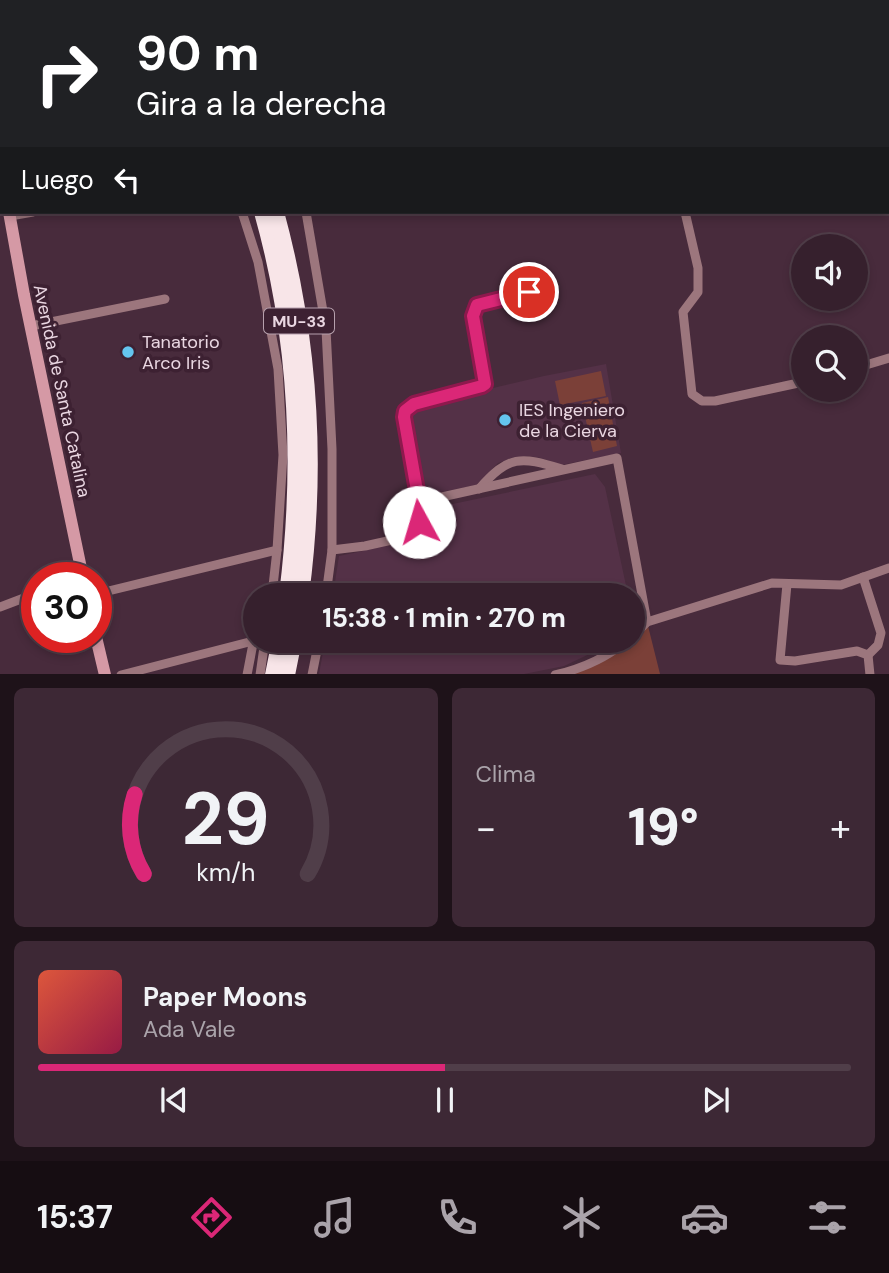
<!DOCTYPE html>
<html lang="es">
<meta charset="utf-8">
<style>
:root{--surface:#36202d;--page:#3d2835;--text:#f1f3f6;--muted:#aaa3aa;--line:#503e49;--accent:#db2777}
body{margin:0;font-family:"DM Sans",sans-serif;background:var(--page);color:var(--text);height:100vh;display:flex;flex-direction:column;font-size:26px;white-space:nowrap}
*{box-sizing:border-box;margin:0}
p{font-size:23px;color:var(--muted)}
.icon{flex:none;width:38px;height:38px;fill:none;stroke:currentColor;stroke-width:2;stroke-linecap:round;stroke-linejoin:round}
.map{position:relative;height:674px;overflow:hidden}
.details{display:flex;flex-direction:column;gap:14px;padding:14px;background:#1e1219;flex:1}
.details>*{flex:none}
.hud{position:absolute;left:0px;top:0px;width:889px;height:214px;box-shadow:0 4px 10px #0003,0 0 0 2px var(--line);background:#202124;color:#fff;overflow:hidden}
.fabs{position:absolute;left:791px;top:234px;display:grid;gap:14px}
.fabs a{display:grid;place-items:center;width:77px;height:77px;border-radius:50%;background:var(--surface);box-shadow:0 4px 10px #0003,0 0 0 2px var(--line);font-size:35px}
.speed{position:absolute;left:21px;top:562px;display:flex;gap:14px;font-size:35px;font-weight:700;text-align:center}
.speed>*{display:grid;place-content:center;width:91px;height:91px;border-radius:50%;background:var(--surface);box-shadow:0 4px 10px #0003,0 0 0 2px var(--line);line-height:1}
.speed .limit{border:10px solid #d22;background:#fff;color:#111}
.pin{position:absolute;display:grid;place-items:center;width:60px;height:60px;color:#fff;margin:-30px;border:4px solid #fff;border-radius:50%;box-shadow:0 2px 7px #0007}
.me{position:absolute;width:77px;margin:-38px;rotate:354deg;stroke-linejoin:round;filter:drop-shadow(0 0 5px #0008)}
.turn{display:flex;align-items:center;gap:24px;height:147px;padding:0 21px;font-size:32px}
.turn .icon{width:91px;height:91px;stroke-width:2.5}
.turn b{display:block;font-size:49px;line-height:60px}
.then{display:flex;align-items:center;height:66px;padding:0 21px;background:#0003;gap:14px;font-size:26px}
.big{font-size:52px;font-weight:800;line-height:1.1}
.details .tile{flex:1;display:flex;flex-direction:column;justify-content:center;gap:10px;min-width:0;padding:0 24px;border-radius:10px;background:var(--page)}
.details .dial{align-items:center;gap:0}
.dial svg{height:182px;overflow:visible;fill:none;stroke:var(--line);stroke-width:7;stroke-linecap:round;text-anchor:middle}
.dial text{fill:var(--text);stroke:none}
.song{display:flex;align-items:center;gap:21px}
.cover{width:84px;height:84px;border-radius:10px;background:linear-gradient(135deg,hsl(10 70% 55%),hsl(340 70% 35%))}
.played{height:7px;border-radius:4px;background:linear-gradient(90deg,var(--accent) 50%,var(--line) 50%)}
.keys{display:flex;justify-content:space-around;direction:ltr}
.heat{display:flex;justify-content:space-between;align-items:center;font-size:38px;direction:ltr}
.details .tiles{flex:1;display:grid;gap:14px;grid-template-columns:1fr 1fr}
.tile:last-child{grid-column:span 2}
.trip{position:absolute;left:243px;top:583px;width:402px;height:70px;border-radius:35px;background:var(--surface);box-shadow:0 4px 10px #0003,0 0 0 2px var(--line);font-weight:800;line-height:70px;text-align:center}
.tabs{display:flex;height:112px;justify-content:space-around;align-items:center;background:#160d12;color:var(--muted)}
.tabs .icon{width:49px;height:49px}
.tabs .active{color:var(--accent)}
.tabs b{font-size:32px;color:var(--text)}
.map>svg:first-child{display:block}
.built{fill:#543147}
.green{fill:#7b4038}
.lines{fill:none;stroke-linecap:round;stroke-linejoin:round}
.minor{stroke:#9c767d;stroke-width:9}
.secondary{stroke:#d599a5;stroke-width:12}
.motorway{stroke:#f8e5e8;stroke-width:16}
.route-casing{stroke:#8e194d;stroke-width:18}
.route{stroke:#db2777;stroke-width:12}
.poi-dot{fill:#64c5ee;stroke:#3d2132;stroke-width:2.5}
.labels{text-anchor:middle;dominant-baseline:central;stroke-width:7;stroke-linejoin:round;paint-order:stroke}
.shield{fill:#3d2132;stroke:#b6a0ad;stroke-width:2}
.shield-label{font-size:16px;font-weight:bold;fill:#ead7e2}
.poi-label{font-size:18px;fill:#ead7e2;stroke:#3d2132;text-anchor:start}
.street-label{font-size:18px;fill:#ead7e2;stroke:#3d2132}
</style>
<div class="map">
<svg width="889" height="675" viewBox="0 0 889 675">
<rect width="100%" height="100%" fill="#482b3c"/>
<!-- built -->
<g class="built">
<path d="M 606,364 L 621,453 L 561,465 L 541,458 L 528,456 L 514,457 L 498,463 L 476,485 L 422,496 L 410,422 L 411,417 L 418,409 L 459,396 L 544,376 Z"/>
<path d="M 595,474 L 605,487 L 628,595 L 333,595 L 339,556 L 415,540 L 423,531 L 430,515 L 443,506 Z"/>
<path d="M 325,641 L 325,640 L 612,641 L 600,649 L 564,666 L 524,674 L 319,674 Z"/>
</g>
<!-- green -->
<g class="green">
<path d="M 601,371 L 606,396 L 560,405 L 555,381 Z"/>
<path d="M 608,397 L 617,446 L 593,452 L 582,403 Z"/>
<path d="M 647,622 L 660,674 L 555,675 L 579,669 L 627,641 L 634,640 L 634,635 Z"/>
</g>
<g class="lines">
<!-- minor -->
<g class="minor">
<path d="M 244,0 L 244,2"/>
<path d="M 573,0 L 573,2"/>
<path d="M 887,37 L 889,36"/>
<path d="M 242,212 L 258,262 L 278,369 L 283,455 L 277,550 L 272,595"/>
<path d="M 306,212 L 326,329 L 332,449 L 332,550 L 326,595"/>
<path d="M 685,212 L 698,268 L 698,292 L 683,312 L 692,394 L 702,401 L 715,401 L 803,382"/>
<path d="M 10,216 L 33,212"/>
<path d="M 31,326 L 165,299"/>
<path d="M 856,368 L 889,358"/>
<path d="M 479,489 C 509,455 520,456 562,469"/>
<path d="M 419,502 L 404,417 L 406,411 L 414,404 L 482,386 L 485,384 L 473,316 L 477,305 L 529,292"/>
<path d="M 332,550 L 365,546 L 410,536 L 419,522 L 419,502 L 617,458 L 647,622"/>
<path d="M 863,577 L 881,633 L 878,645 L 868,655"/>
<path d="M 787,584 L 780,660 L 795,661 L 857,651 L 868,655 L 870,675"/>
<path d="M 96,594 L 277,550"/>
<path d="M 0,607 L 37,593"/>
<path d="M 634,635 L 647,622 L 772,583 L 841,585 L 889,568"/>
<path d="M 121,675 L 253,641"/>
<path d="M 247,675 L 256,628"/>
<path d="M 260,675 L 265,640"/>
<path d="M 312,675 L 319,640"/>
<path d="M 555,675 C 580,669 607,658 627,640"/>
</g>
<!-- secondary -->
<g class="secondary">
<path d="M 0,138 L 2,155"/>
<path d="M 9,212 L 24,295 L 83,578"/>
<path d="M 96,637 L 105,675"/>
</g>
<!-- motorway -->
<g class="motorway">
<path d="M 189,0 L 189,2"/>
<path d="M 206,0 L 207,2"/>
<path d="M 262,212 C 297,336 303,467 287,595"/>
<path d="M 276,212 C 310,337 318,467 301,595"/>
<path d="M 273,675 L 280,640"/>
<path d="M 287,675 L 294,640"/>
</g>
</g>
<g class="lines">
<defs>
<path id="route" d="M 419,522 L 419,502 L 404,417 L 405,411 L 414,404 L 482,386 L 485,384 L 473,316 L 477,305 L 529,292"/>
</defs>
<!-- route casing -->
<use href="#route" class="route-casing"/>
<!-- route -->
<use href="#route" class="route"/>
</g>
<!-- markers -->
<g class="poi-dot">
<circle cx="128" cy="352" r="7"/>
<circle cx="505" cy="420" r="7"/>
</g>
<g class="labels">
<!-- shield labels -->
<rect class="shield" x="264" y="308.5" width="70" height="25" rx="5"/>
<g class="shield-label">
<text x="299" y="321">MU-33</text>
</g>
<!-- poi labels -->
<g class="poi-label">
<text x="142" y="342">Tanatorio<tspan x="142" dy="21">Arco Iris</tspan></text>
<text x="519" y="410">IES Ingeniero<tspan x="519" dy="21">de la Cierva</tspan></text>
</g>
<!-- street labels -->
<g class="street-label">
<text transform="translate(62 391) rotate(78)">Avenida de Santa Catalina</text>
</g>
</g>
</svg>
<div class="fabs">
<a><svg class="icon" aria-label="sound" viewBox="0 0 24 24"><path d="M4 9h4l5-4v14l-5-4H4zM17 9q2 3 0 6"/></svg></a>
<a><svg class="icon" aria-label="search" viewBox="0 0 24 24"><circle cx="10" cy="10" r="6"/><path d="M15 15l6 6"/></svg></a>
</div>
<div class="speed"><div class="limit">30</div></div>
<div class="pin" style="left:529px;top:292px;background:#d93025"><svg class="icon" aria-label="arrive" viewBox="0 0 24 24"><path d="M6 21V4h12l-3 4 3 4H6"/></svg></div>
<svg class="me" style="left:419px;top:522px" viewBox="-20 -20 40 40"><circle r="19" fill="#fff"/><path d="M0-13L10 11 0 6-10 11z" fill="#db2777"/></svg>
<div class="trip">15:38 · 1 min · 270 m</div>
<div class="hud">
<div class="turn"><svg class="icon" aria-label="right" viewBox="0 0 24 24"><path d="M7 20v-9h11M14 6l5 5-5 5"/></svg><div><b>90 m</b>Gira a la derecha</div></div>
<div class="then">Luego<svg class="icon" aria-label="left" viewBox="0 0 24 24"><path d="M17 20v-9H6M10 6l-5 5 5 5"/></svg></div>
</div>
</div>
<section class="details">
<div class="tiles">
<div class="tile dial"><svg viewBox="0 0 100 80">
<path d="M14 69A42 42 0 1 1 86 69"/>
<path d="M14 69A42 42 0 0 1 10 34" stroke="#db2777"/>
<text x="50" y="56" font-size="32" font-weight="700">29</text>
<text x="50" y="72" font-size="11">km/h</text>
</svg></div>
<div class="tile"><p>Clima</p>
<div class="heat"><a>−</a><b class="big">19°</b><a>+</a></div>
</div>
<div class="tile">
<div class="song"><i class="cover"></i><div><b>Paper Moons</b><p>Ada Vale</p></div></div>
<div class="played"></div>
<div class="keys"><svg class="icon" aria-label="previous" viewBox="0 0 24 24"><path d="M18 5L8 12l10 7zM5 5v14"/></svg><svg class="icon" aria-label="pause" viewBox="0 0 24 24"><path d="M8 5v14M16 5v14"/></svg><svg class="icon" aria-label="next" viewBox="0 0 24 24"><path d="M6 5l10 7-10 7zM19 5v14"/></svg></div>
</div>
</div>
</section>
<nav class="tabs">
<b>15:37</b>
<svg class="icon active" aria-label="directions" viewBox="0 0 24 24"><path d="M12 3l9 9-9 9-9-9zM9 14v-3h6M13 9l2 2-2 2"/></svg>
<svg class="icon" aria-label="music" viewBox="0 0 24 24"><path d="M9 18V5l10-2v13"/><circle cx="6" cy="18" r="3"/><circle cx="16" cy="16" r="3"/></svg>
<svg class="icon" aria-label="phone" viewBox="0 0 24 24"><path d="M5 4h4l2 5-3 2q2 4 5 5l2-3 5 2v4C11 20 4 13 5 4z"/></svg>
<svg class="icon" aria-label="climate" viewBox="0 0 24 24"><path d="M12 3v18M4 7l16 10M4 17L20 7"/></svg>
<svg class="icon" aria-label="car" viewBox="0 0 24 24"><path d="M5 17H2v-5l4-1 3-4h7l3 4 3 1v5h-3M9 17h6M6 11h13"/><circle cx="7" cy="17" r="2"/><circle cx="17" cy="17" r="2"/></svg>
<svg class="icon" aria-label="filters" viewBox="0 0 24 24"><path d="M4 7h16M4 17h16"/><circle cx="9" cy="7" r="2"/><circle cx="15" cy="17" r="2"/></svg>
</nav>
